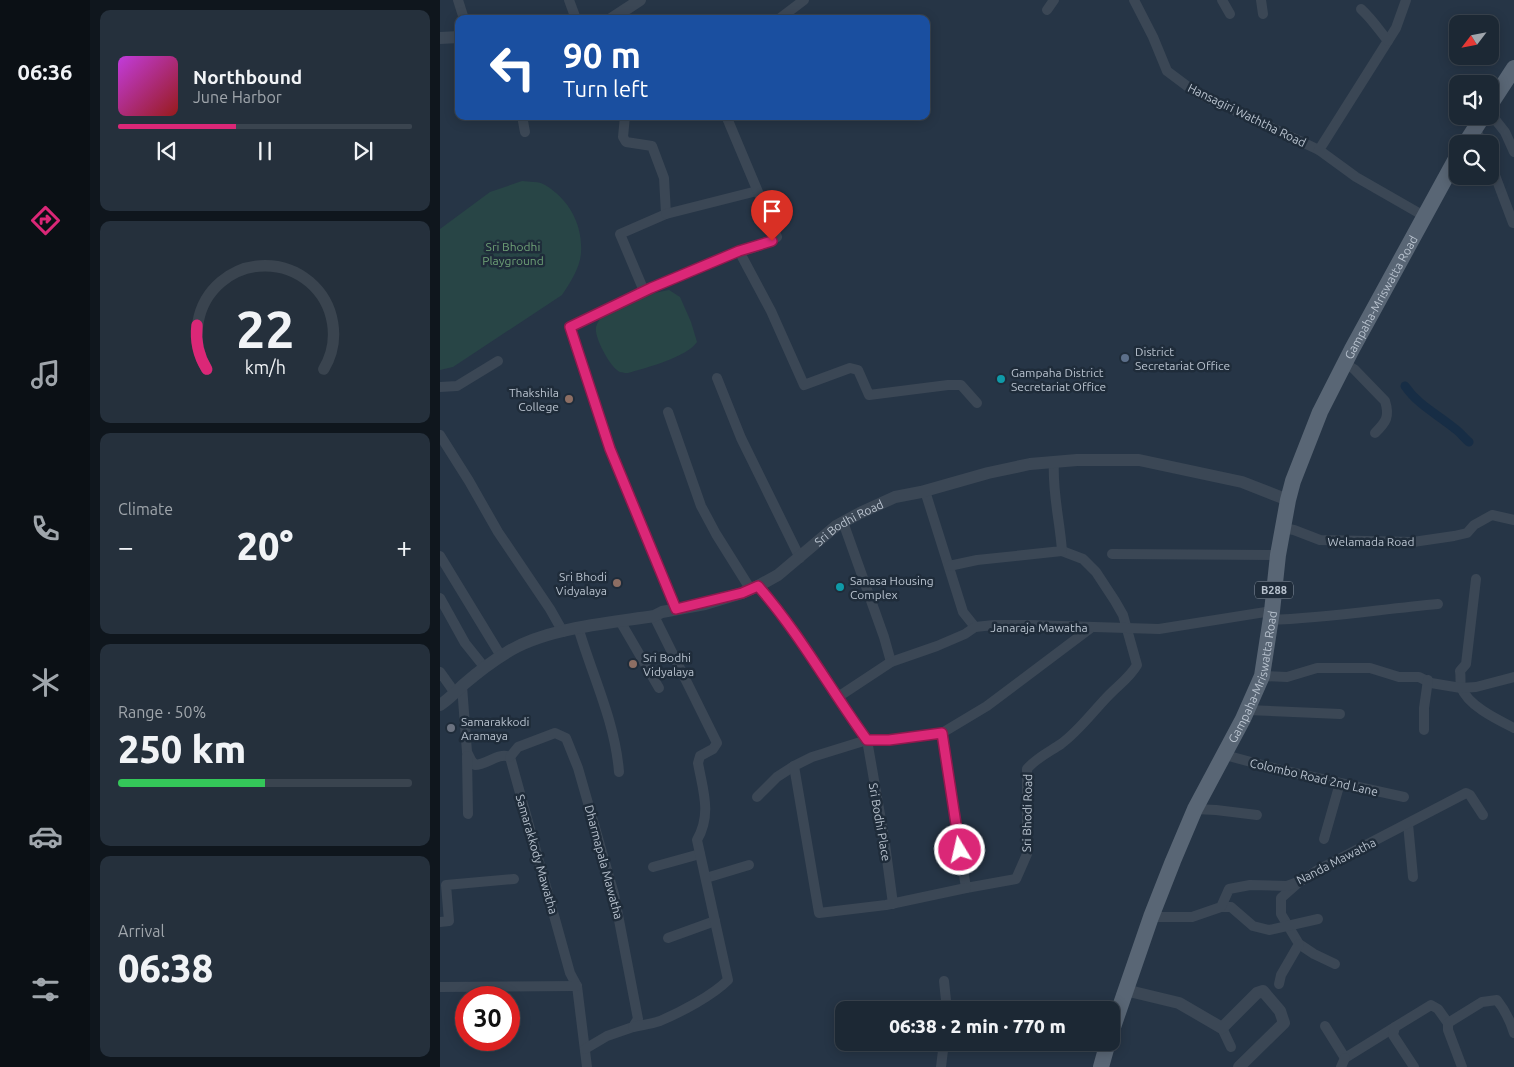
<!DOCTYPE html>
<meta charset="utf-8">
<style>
:root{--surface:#1c2834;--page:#25303c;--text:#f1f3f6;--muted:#a0a6ac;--line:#3a444f;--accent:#db2777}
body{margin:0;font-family:Ubuntu,sans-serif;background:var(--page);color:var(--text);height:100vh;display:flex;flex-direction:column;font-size:19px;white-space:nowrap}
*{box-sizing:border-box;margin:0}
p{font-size:16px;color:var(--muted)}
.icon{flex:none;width:28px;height:28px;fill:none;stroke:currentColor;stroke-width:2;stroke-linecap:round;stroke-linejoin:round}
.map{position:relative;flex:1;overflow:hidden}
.side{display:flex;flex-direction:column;gap:10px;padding:10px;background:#0f161d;width:350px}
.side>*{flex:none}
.hud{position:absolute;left:15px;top:15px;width:475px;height:105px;border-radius:10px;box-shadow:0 2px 12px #0003,0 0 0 1px var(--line);background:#1a4fa0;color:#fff;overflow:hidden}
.needle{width:32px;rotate:238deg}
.controls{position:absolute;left:1009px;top:15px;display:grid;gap:10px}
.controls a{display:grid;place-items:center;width:50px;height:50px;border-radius:10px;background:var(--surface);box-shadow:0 2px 12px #0003,0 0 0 1px var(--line);font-size:25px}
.speed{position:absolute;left:15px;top:986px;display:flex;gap:10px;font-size:25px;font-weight:700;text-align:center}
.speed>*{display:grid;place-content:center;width:65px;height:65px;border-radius:50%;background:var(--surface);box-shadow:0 2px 12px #0003,0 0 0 1px var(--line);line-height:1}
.speed .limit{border:8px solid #d22;background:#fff;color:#111}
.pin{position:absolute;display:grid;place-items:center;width:42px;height:42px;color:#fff;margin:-51px -21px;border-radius:50% 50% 50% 0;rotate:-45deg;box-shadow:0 0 5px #0007}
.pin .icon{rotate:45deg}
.me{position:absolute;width:55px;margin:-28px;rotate:351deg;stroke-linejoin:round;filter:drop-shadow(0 0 4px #0008)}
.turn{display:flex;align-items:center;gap:18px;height:105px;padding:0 25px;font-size:22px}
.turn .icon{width:65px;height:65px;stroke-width:2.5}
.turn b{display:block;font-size:35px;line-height:42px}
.big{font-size:38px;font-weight:800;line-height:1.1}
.side .tile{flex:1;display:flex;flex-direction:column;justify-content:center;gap:8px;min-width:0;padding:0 18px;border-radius:10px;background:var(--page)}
.side .dial{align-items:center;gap:0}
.dial svg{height:130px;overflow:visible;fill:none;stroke:var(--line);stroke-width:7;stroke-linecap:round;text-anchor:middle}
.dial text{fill:var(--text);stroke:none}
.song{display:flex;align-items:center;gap:15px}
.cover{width:60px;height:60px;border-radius:8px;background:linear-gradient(135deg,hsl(290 70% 55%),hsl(0 70% 35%))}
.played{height:5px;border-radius:2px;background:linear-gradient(90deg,var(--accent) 40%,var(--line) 40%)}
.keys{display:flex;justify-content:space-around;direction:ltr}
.heat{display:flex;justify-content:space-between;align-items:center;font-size:28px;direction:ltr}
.charge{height:8px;border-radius:4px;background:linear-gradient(90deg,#34c759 50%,var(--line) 0)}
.trip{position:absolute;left:395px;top:1001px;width:285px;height:50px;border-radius:10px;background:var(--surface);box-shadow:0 2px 12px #0003,0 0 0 1px var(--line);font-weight:800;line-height:50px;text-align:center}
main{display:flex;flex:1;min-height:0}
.tab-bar{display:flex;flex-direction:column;width:90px;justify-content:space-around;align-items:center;background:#0b1015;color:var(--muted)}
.tab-bar .icon{width:35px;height:35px}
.tab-bar .active{color:var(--accent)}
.tab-bar b{font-size:22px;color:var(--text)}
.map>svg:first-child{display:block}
.green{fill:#284546}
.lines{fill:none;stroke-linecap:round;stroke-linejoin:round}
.canal{stroke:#172d45;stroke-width:9}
.minor{stroke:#3b4755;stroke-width:10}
.tertiary{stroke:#3b4755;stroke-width:12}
.primary{stroke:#596675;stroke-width:16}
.route-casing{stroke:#8e194d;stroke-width:12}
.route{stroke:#db2777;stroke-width:9}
.service-dot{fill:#5c6f8a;stroke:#1f2c3a;stroke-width:2}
.culture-dot{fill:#0f9aa8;stroke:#1f2c3a;stroke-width:2}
.education-dot{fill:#8d6e63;stroke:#1f2c3a;stroke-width:2}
.worship-dot{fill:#6b7280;stroke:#1f2c3a;stroke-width:2}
.labels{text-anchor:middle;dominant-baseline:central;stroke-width:5;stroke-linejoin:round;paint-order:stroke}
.shield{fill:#1f2c3a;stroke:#8a95a2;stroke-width:1}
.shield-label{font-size:11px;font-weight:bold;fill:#b8c2ce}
.street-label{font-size:12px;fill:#b8c2ce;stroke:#1f2c3a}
.park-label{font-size:12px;fill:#6ea076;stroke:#1f2c3a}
.poi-label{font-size:12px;fill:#b8c2ce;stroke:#1f2c3a;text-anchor:start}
</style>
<main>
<nav class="tab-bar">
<b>06:36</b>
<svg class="icon active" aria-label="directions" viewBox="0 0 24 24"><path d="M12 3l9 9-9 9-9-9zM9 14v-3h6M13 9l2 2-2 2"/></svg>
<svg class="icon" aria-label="music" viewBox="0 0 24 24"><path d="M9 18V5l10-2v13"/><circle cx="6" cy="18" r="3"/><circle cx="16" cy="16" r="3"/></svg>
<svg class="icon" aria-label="phone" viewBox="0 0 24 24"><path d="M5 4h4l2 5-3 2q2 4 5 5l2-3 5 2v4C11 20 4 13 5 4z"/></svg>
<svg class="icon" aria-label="climate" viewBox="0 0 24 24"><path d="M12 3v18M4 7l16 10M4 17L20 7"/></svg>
<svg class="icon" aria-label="car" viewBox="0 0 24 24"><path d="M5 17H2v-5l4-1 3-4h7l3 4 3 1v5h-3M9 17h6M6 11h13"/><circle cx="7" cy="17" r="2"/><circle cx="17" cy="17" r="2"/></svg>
<svg class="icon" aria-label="filters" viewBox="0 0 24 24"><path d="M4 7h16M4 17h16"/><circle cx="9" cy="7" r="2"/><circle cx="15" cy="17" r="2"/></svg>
</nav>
<section class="side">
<div class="tile">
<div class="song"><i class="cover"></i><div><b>Northbound</b><p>June Harbor</p></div></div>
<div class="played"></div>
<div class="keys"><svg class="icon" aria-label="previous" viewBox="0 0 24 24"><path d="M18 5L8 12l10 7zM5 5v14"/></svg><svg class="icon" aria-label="pause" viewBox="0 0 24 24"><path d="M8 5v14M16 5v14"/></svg><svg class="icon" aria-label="next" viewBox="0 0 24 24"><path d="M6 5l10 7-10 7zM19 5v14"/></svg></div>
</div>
<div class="tile dial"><svg viewBox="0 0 100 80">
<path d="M14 69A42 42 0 1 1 86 69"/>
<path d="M14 69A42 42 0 0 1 8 42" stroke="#db2777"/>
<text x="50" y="56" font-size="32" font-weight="700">22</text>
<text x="50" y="72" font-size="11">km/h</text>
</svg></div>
<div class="tile"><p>Climate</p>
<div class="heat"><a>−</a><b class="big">20°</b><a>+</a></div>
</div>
<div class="tile"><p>Range · 50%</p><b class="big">250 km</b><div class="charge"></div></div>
<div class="tile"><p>Arrival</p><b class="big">06:38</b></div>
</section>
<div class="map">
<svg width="1074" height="1067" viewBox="0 0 1074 1067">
<rect width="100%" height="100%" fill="#263546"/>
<!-- green -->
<g class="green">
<path d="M 82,181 C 89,182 99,181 105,185 C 129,199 143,225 141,253 C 140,268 130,283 122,295 L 13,367 L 0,370 L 0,229 L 50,192 Z"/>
<path d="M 229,290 L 240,297 L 251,322 L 257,342 C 247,357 206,368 188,373 C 184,373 180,373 177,370 C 169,364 154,337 156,327 C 157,323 159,320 162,317 L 209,294 Z"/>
</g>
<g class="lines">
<!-- canal -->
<path class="canal" d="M 965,386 C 978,405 997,414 1014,428 C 1020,432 1024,438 1029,442"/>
<!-- minor -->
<g class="minor">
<path d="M 18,0 L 24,19"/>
<path d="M 129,0 L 136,19"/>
<path d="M 694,0 L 713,37 L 727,71 L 755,92 L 879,150"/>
<path d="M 782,0 L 790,14"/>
<path d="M 821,0 L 823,14"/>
<path d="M 966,0 L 956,28 L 879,150 L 916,177 L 984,216"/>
<path d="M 921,9 C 932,19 939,30 948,41"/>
<path d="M 607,10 L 614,0"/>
<path d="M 339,19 L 364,0"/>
<path d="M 1050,113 L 1065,132 L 1074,152"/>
<path d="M 82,116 L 85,132"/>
<path d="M 185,116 L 183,137 L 186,142 L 212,146 L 224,178 L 226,214 L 180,234 L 204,291"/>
<path d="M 1035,128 L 1043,144"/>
<path d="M 1050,162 L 1073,223"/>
<path d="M 226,214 L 317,191"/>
<path d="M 299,251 L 331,311 L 364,385 L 410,368 L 418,370 L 429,395 L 508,385 L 521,385 L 537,403"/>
<path d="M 905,364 L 914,369 L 945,401 C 950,417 946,422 935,433"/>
<path d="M 277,378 L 301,438 L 360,558"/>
<path d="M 0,387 L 17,386 L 58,361"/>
<path d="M 228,412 L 261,506 L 276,534 L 311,590"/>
<path d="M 0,435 L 29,481 L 58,532 L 110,609 L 123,632"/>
<path d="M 485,491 L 523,612 L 535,627"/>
<path d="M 403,522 L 444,637 L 451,662"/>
<path d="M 843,528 L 854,530 L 880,540 L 973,542 L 1014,536 L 1027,533 L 1034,525 L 1052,515 L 1074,520"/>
<path d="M 622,551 L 643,559 L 656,572 L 675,601 L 683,615 L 697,665 C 690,677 680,684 670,694 C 654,710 640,730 621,744 C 609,752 596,758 587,769 L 587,854 L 576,879 L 526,888 L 502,733 L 547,706 L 652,627"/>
<path d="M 672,554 L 838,555"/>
<path d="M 0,556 L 61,656"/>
<path d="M 509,566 L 537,560 L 622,551 C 620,521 612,492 614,462"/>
<path d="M 1036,579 L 1026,664 L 1020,671 C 1021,676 1020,683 1021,687 C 1028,706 1058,720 1074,728"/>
<path d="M 318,586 L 337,608 L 398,697 L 451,662 L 497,646 L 525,634 L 535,627 L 554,625 L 590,625 L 719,629 L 832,611"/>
<path d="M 0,598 L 25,643 L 45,668"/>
<path d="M 236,609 L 170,449 L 130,327 C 181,302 232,279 283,257 C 299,251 324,247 337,237 L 287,118"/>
<path d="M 830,620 C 887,618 942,609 998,604"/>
<path d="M 180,621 L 219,688"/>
<path d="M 138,627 C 152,675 175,721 179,772"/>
<path d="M 0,672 L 15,693"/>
<path d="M 822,676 L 847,677 L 877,668 L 930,668 L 959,677 L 979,677 L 991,683 L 1021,688 L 1036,687 L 1074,677"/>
<path d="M 22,686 L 27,752 L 31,760 L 35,765 C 47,765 58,752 70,757 L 130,973 L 137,986 L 147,1067"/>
<path d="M 398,697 L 427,740 L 449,740 L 502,733"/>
<path d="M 807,710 L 900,714"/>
<path d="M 984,730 L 984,708 L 988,680"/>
<path d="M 785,755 L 841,770 L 964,797"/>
<path d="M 27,756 L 28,814"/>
<path d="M 70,757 L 78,747 L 115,733 L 126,738 L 138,768 L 174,894 L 198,1019 L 193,1027 L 167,1036 L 145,1049"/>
<path d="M 317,797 L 337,777 L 354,766"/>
<path d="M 755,809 L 776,810 L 817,815"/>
<path d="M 968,824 L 973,877"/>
<path d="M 884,839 L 900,783"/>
<path d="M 213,867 L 260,854"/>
<path d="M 266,878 L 309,865"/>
<path d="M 858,883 L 841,898 L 841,914 L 859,944 L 874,954 L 895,964"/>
<path d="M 453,904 L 444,837 L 427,740 L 372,757 L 354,766 L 379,913 L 446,905 L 526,888"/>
<path d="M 781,907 L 791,907 L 813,926 L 829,930 L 878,919"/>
<path d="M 711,917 L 752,917 L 781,907 L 789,889 L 810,885 L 847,886 L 863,880 L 876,871 L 1026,793 L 1030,795 L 1043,815"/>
<path d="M 0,922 L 9,921 L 6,885 L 74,879"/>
<path d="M 228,938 L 275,921"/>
<path d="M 504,981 L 507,1010"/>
<path d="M 839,984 L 841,975 L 859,944"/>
<path d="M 0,987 L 137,986"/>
<path d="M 885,1026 L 905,1058 L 955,1027"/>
<path d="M 193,1027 C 202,1025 211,1024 220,1021 C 241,1012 272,996 288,980 L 257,840 C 272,814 263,791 258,763 L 260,756 L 273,749 L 277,743 L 214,616"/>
<path d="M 782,1028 L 791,1047"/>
<path d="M 501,1067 L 504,1042"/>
<path d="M 901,1067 L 905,1058"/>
<path d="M 974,1067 L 953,1035 L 955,1027 L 991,1005 L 998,1009 L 1008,1023"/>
<path d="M 1022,1067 L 1008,1030 L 1008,1023 L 1042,1002 L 1057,1000 C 1065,1010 1070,1020 1074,1033"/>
</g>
<!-- tertiary -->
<g class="tertiary">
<path d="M 171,19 L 200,0"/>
<path d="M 0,38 L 19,37"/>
<path id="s1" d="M 0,705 C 9,699 16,692 23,685 C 37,673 51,662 66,653 C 104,628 169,623 214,616 L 222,612 L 265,604 L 302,593 L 318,586 L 338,575 L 396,526 L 420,513 L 455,497 L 481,492 L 548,473 L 590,464 L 637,460 L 699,460 L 802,482 L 848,500"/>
<path d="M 685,990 L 739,1003 L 782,1028 L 817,993 L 823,991 L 840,1011 L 844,1023 L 799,1067"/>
</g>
<!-- primary -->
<g class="primary">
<path d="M 1050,105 L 1074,68"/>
<path d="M 1025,144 L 1043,116"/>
<path id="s2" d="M 671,1033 L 711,917 L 733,861 L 755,809 L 803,719 L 822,676 L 832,611 L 838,555 L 848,500 L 853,481 L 880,412 L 912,349 L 1018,155"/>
<path d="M 661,1067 L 668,1042"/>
</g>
</g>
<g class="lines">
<defs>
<path id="route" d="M 332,241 L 299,251 L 211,288 L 130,327 L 170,449 L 236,609 L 302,593 L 318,586 C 360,634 390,689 427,740 L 449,740 L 502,733 L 520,850"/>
</defs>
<!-- route casing -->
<use href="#route" class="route-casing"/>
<!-- route -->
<use href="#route" class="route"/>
</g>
<!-- markers -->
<circle class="service-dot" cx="685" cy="358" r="5"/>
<g class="culture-dot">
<circle cx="561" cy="379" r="5"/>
<circle cx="400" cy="587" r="5"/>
</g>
<g class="education-dot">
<circle cx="129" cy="399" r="5"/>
<circle cx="177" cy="583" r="5"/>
<circle cx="193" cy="664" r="5"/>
</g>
<circle class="worship-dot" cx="11" cy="728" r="5"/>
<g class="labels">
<!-- shield labels -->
<rect class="shield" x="815" y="581.5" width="38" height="17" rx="4"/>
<g class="shield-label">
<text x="834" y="590">B288</text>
</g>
<!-- street labels -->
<g class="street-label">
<text transform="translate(807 115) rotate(26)">Hansagiri Waththa Road</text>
<text stroke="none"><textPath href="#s2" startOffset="790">Gampaha-Mriswatta Road</textPath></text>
<text stroke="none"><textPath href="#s1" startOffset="458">Sri Bodhi Road</textPath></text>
<text x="931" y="541">Welamada Road</text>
<text x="599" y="627">Janaraja Mawatha</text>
<text stroke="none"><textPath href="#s2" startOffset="385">Gampaha-Mriswatta Road</textPath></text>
<text transform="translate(874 777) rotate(13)">Colombo Road 2nd Lane</text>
<text transform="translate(587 813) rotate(-89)">Sri Bhodi Road</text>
<text transform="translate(440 822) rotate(80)">Sri Bodhi Place</text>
<text transform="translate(97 854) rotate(74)">Samarakkody Mawatha</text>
<text transform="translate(896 861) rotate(-27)">Nanda Mawatha</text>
<text transform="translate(164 862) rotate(75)">Dharmapala Mawatha</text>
</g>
<!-- park labels -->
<g class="park-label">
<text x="73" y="246">Sri Bhodhi<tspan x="73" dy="14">Playground</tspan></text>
</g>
<!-- poi labels -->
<g class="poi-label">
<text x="695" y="351">District<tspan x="695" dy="14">Secretariat Office</tspan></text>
<text x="571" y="372">Gampaha District<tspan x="571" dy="14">Secretariat Office</tspan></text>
<text x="119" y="392" text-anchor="end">Thakshila<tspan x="119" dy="14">College</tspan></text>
<text x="167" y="576" text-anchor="end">Sri Bhodi<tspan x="167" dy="14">Vidyalaya</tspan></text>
<text x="410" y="580">Sanasa Housing<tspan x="410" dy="14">Complex</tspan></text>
<text x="203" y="657">Sri Bodhi<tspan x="203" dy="14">Vidyalaya</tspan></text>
<text x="21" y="721">Samarakkodi<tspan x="21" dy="14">Aramaya</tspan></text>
</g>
</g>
</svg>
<div class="controls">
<a><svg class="needle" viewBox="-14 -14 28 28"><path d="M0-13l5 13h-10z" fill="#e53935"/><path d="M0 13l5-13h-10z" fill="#a0a6ac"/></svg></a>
<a><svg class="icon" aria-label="sound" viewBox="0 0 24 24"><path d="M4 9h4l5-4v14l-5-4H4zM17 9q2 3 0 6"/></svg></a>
<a><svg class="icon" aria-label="search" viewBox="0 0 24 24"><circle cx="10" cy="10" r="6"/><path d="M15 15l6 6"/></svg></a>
</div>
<div class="speed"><div class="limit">30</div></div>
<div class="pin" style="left:332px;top:241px;background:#d93025"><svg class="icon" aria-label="arrive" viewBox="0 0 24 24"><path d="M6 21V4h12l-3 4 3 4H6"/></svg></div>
<svg class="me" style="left:520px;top:850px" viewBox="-20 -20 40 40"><circle r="17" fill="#db2777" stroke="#fff" stroke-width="3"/><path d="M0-11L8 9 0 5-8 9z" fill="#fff"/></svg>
<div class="trip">06:38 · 2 min · 770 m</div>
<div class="hud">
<div class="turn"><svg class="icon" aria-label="left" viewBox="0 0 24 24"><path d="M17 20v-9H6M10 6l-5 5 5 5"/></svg><div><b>90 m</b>Turn left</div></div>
</div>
</div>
</main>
